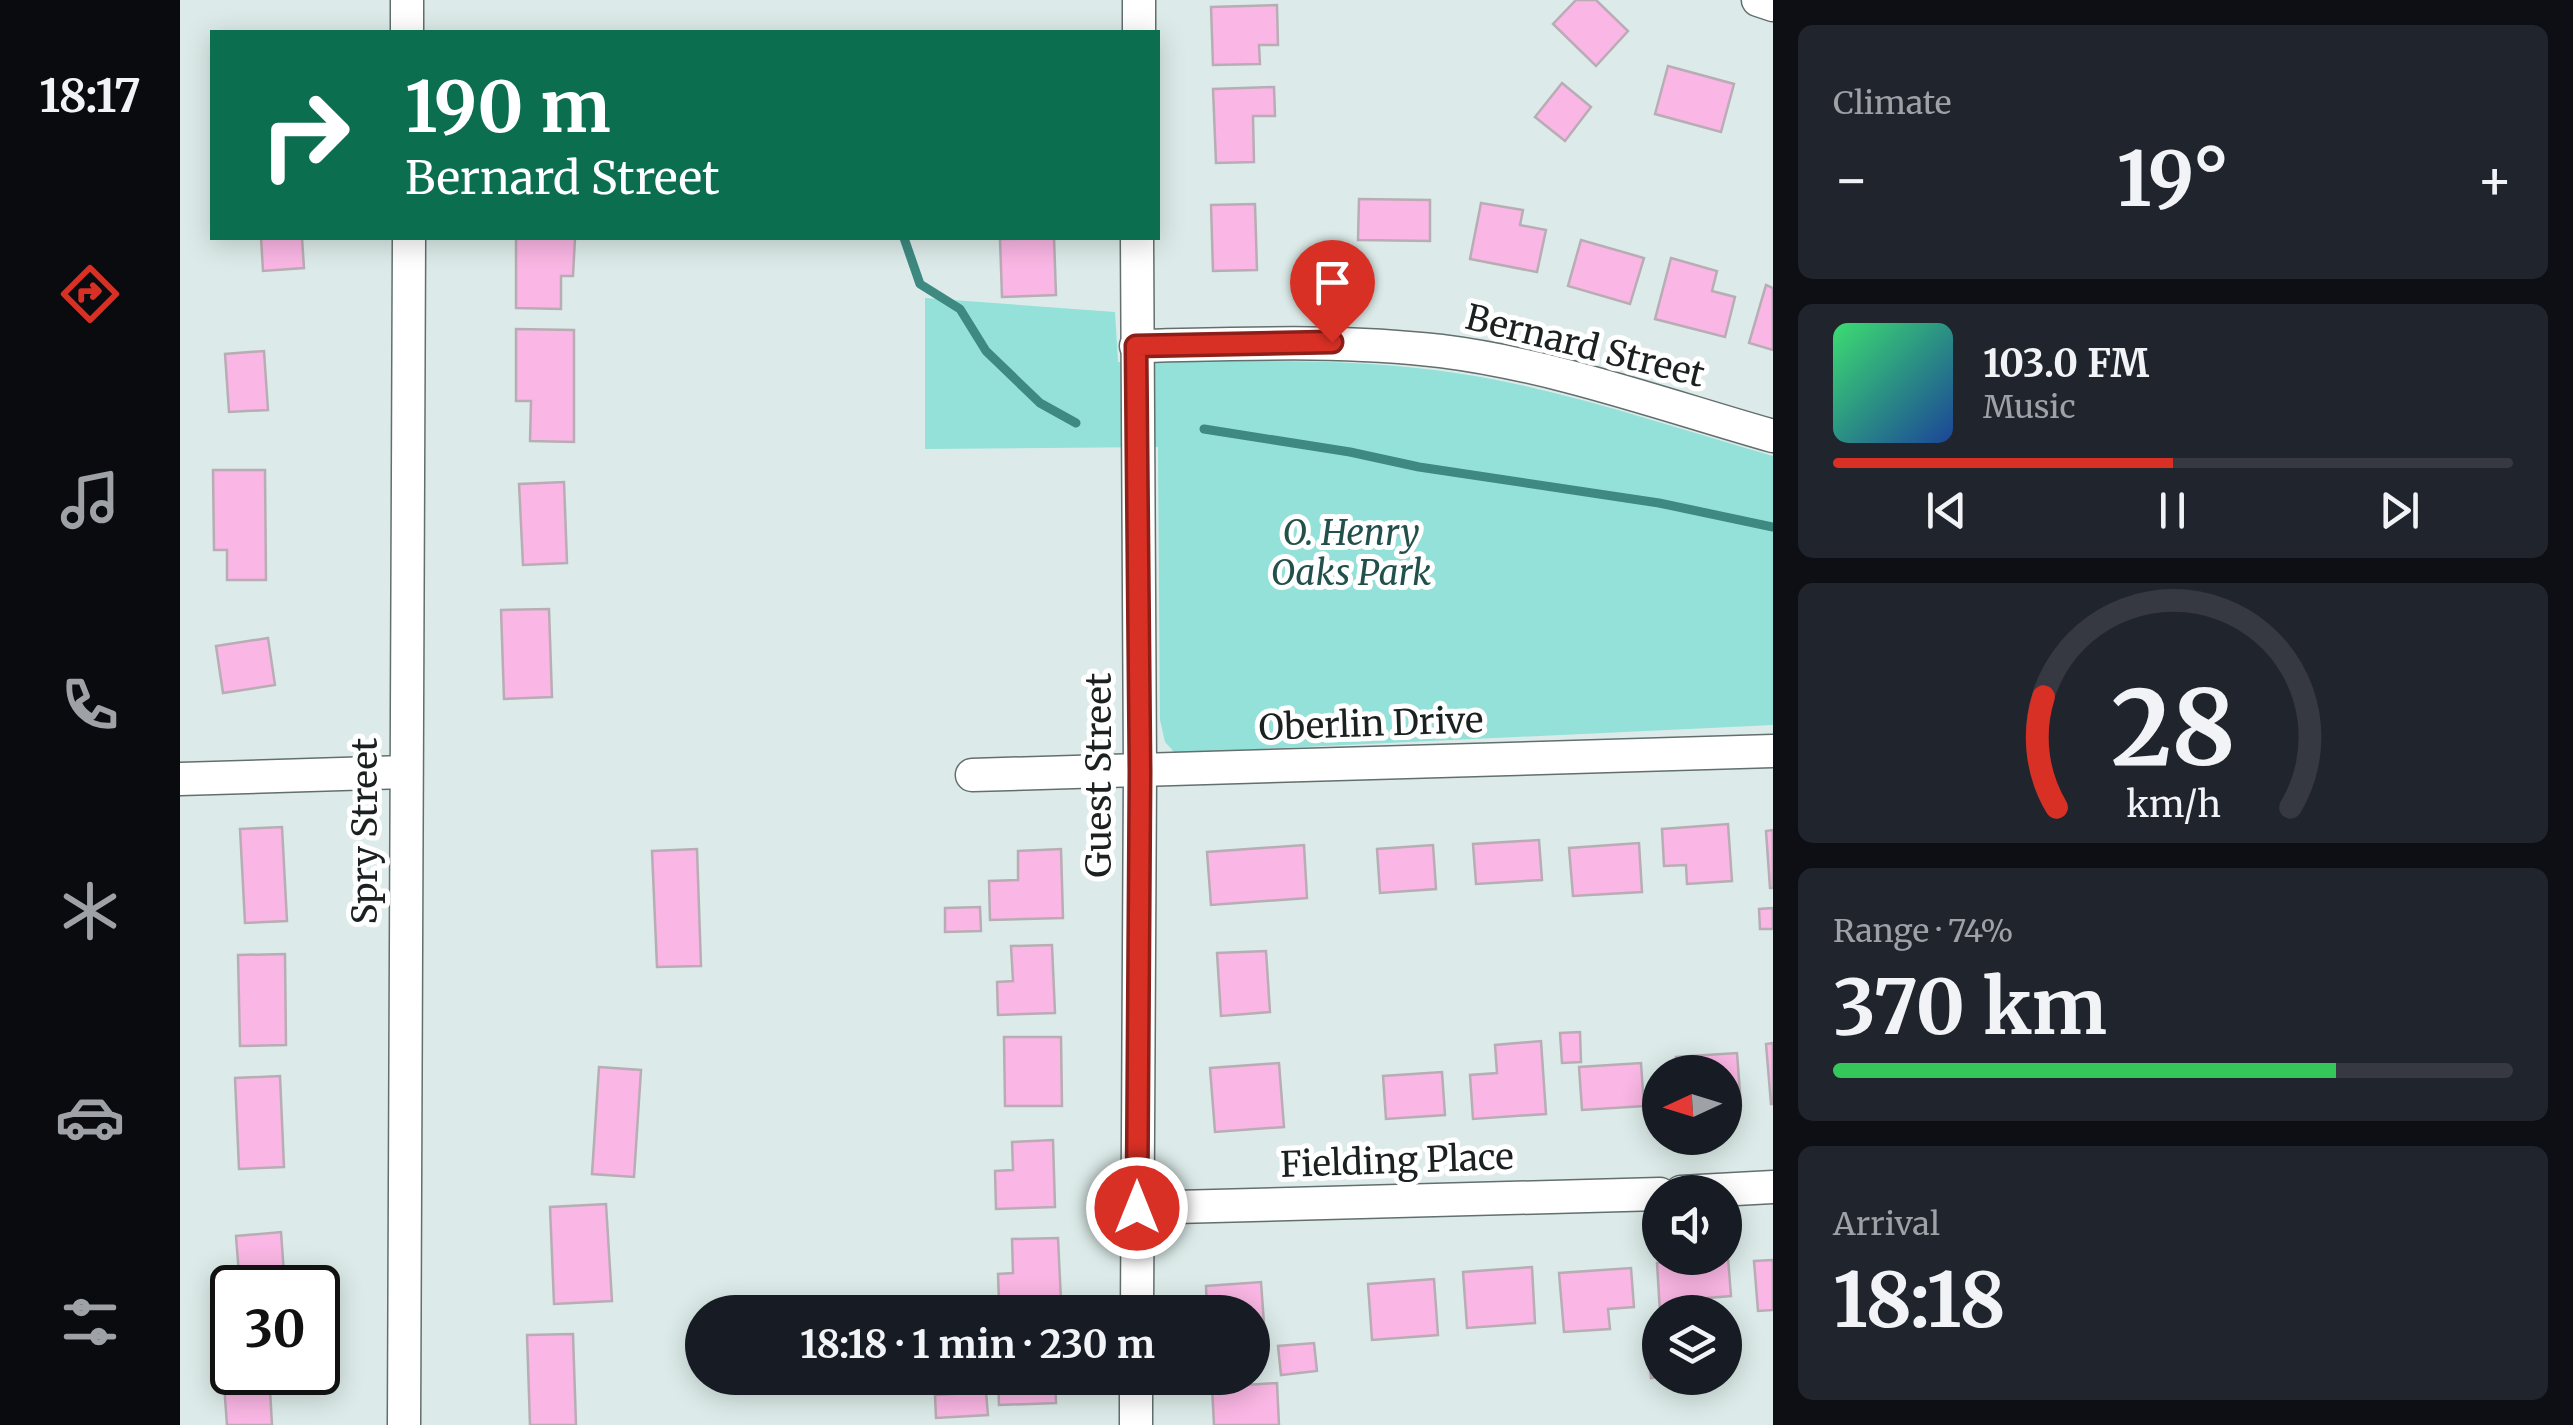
<!DOCTYPE html>
<meta charset="utf-8">
<style>
:root{--surface:#171b24;--page:#20242c;--text:#f1f3f6;--muted:#9ea1a6;--line:#363941;--accent:#d93025}
body{margin:0;font-family:Merriweather,serif;background:var(--page);color:var(--text);height:100vh;display:flex;flex-direction:column;font-size:38px;white-space:nowrap}
*{box-sizing:border-box;margin:0}
p{font-size:32px;color:var(--muted)}
.icon{flex:none;width:55px;height:55px;fill:none;stroke:currentColor;stroke-width:2;stroke-linecap:round;stroke-linejoin:round}
.map{position:relative;flex:1;overflow:hidden}
.drawer{display:flex;flex-direction:column;gap:25px;padding:25px;background:#0d0f14;width:800px}
.drawer>*{flex:none}
.hud{position:absolute;left:30px;top:30px;width:950px;height:210px;border-radius:0px;box-shadow:0 5px 25px #0003;background:#0b6e4f;color:#fff;overflow:hidden}
.needle{width:65px;rotate:266deg}
.controls{position:absolute;left:1462px;top:1055px;display:grid;gap:20px}
.controls a{display:grid;place-items:center;width:100px;height:100px;border-radius:50%;background:var(--surface);box-shadow:0 5px 25px #0003;font-size:50px}
.speed{position:absolute;left:30px;top:1265px;display:flex;gap:20px;font-size:50px;font-weight:700;text-align:center}
.speed>*{display:grid;place-content:center;width:130px;height:130px;border-radius:50%;background:var(--surface);box-shadow:0 5px 25px #0003;line-height:1}
.speed .limit{border:5px solid #111;border-radius:15px;background:#fff;color:#111}
.pin{position:absolute;display:grid;place-items:center;width:85px;height:85px;color:#fff;margin:-102px -42px;border-radius:50% 50% 50% 0;rotate:-45deg;box-shadow:0 0 10px #0007}
.pin .icon{rotate:45deg}
.me{position:absolute;width:110px;margin:-55px;rotate:0deg;stroke-linejoin:round;filter:drop-shadow(0 0 8px #0008)}
.turn{display:flex;align-items:center;gap:35px;height:210px;padding:0 30px;font-size:45px}
.turn .icon{width:130px;height:130px;stroke-width:2.5}
.turn b{display:block;font-size:70px;line-height:85px}
.big{font-size:75px;font-weight:700;line-height:1.1}
.drawer .widget{flex:1;display:flex;flex-direction:column;justify-content:center;gap:15px;min-width:0;padding:0 35px;border-radius:15px;background:var(--page)}
.drawer .dial{align-items:center;gap:0}
.dial svg{height:260px;overflow:visible;fill:none;stroke:var(--line);stroke-width:7;stroke-linecap:round;text-anchor:middle}
.dial text{fill:var(--text);stroke:none}
.song{display:flex;align-items:center;gap:30px}
.cover{width:120px;height:120px;border-radius:15px;background:linear-gradient(135deg,hsl(140 70% 55%),hsl(220 70% 35%))}
.played{height:10px;border-radius:5px;background:linear-gradient(90deg,var(--accent) 50%,var(--line) 50%)}
.keys{display:flex;justify-content:space-around;direction:ltr}
.heat{display:flex;justify-content:space-between;align-items:center;font-size:55px;direction:ltr}
.charge{height:15px;border-radius:8px;background:linear-gradient(90deg,#34c759 74%,var(--line) 0)}
.trip{position:absolute;left:505px;top:1295px;width:585px;height:100px;border-radius:50px;background:var(--surface);box-shadow:0 5px 25px #0003;font-weight:700;line-height:100px;text-align:center}
main{display:flex;flex:1;min-height:0}
.dock{display:flex;flex-direction:column;width:180px;justify-content:space-around;align-items:center;background:#090b0e;color:var(--muted)}
.dock .icon{width:70px;height:70px}
.dock .active{color:var(--accent)}
.dock b{font-size:45px;color:var(--text)}
.map>svg:first-child{display:block}
.green{fill:#93e1d8}
.lines{fill:none;stroke-linecap:round;stroke-linejoin:round}
.stream{stroke:#3e8981;stroke-width:9}
.building{fill:#fab6e4;stroke:#b8adb4;stroke-width:2.5}
.minor-casing{stroke:#626f6d;stroke-width:35}
.minor{stroke:#fff;stroke-width:32}
.route-casing{stroke:#8d1f18;stroke-width:25}
.route{stroke:#d93025;stroke-width:18}
.labels{text-anchor:middle;dominant-baseline:central;stroke-width:10;stroke-linejoin:round;paint-order:stroke}
.street-label{font-size:35px;fill:#1b2120;stroke:#fff}
.park-label{font-size:35px;font-style:italic;fill:#22504b;stroke:#fff}
</style>
<main>
<nav class="dock">
<b>18:17</b>
<svg class="icon active" aria-label="directions" viewBox="0 0 24 24"><path d="M12 3l9 9-9 9-9-9zM9 14v-3h6M13 9l2 2-2 2"/></svg>
<svg class="icon" aria-label="music" viewBox="0 0 24 24"><path d="M9 18V5l10-2v13"/><circle cx="6" cy="18" r="3"/><circle cx="16" cy="16" r="3"/></svg>
<svg class="icon" aria-label="phone" viewBox="0 0 24 24"><path d="M5 4h4l2 5-3 2q2 4 5 5l2-3 5 2v4C11 20 4 13 5 4z"/></svg>
<svg class="icon" aria-label="climate" viewBox="0 0 24 24"><path d="M12 3v18M4 7l16 10M4 17L20 7"/></svg>
<svg class="icon" aria-label="car" viewBox="0 0 24 24"><path d="M5 17H2v-5l4-1 3-4h7l3 4 3 1v5h-3M9 17h6M6 11h13"/><circle cx="7" cy="17" r="2"/><circle cx="17" cy="17" r="2"/></svg>
<svg class="icon" aria-label="filters" viewBox="0 0 24 24"><path d="M4 7h16M4 17h16"/><circle cx="9" cy="7" r="2"/><circle cx="15" cy="17" r="2"/></svg>
</nav>
<div class="map">
<svg width="1593" height="1425" viewBox="0 0 1593 1425">
<rect width="100%" height="100%" fill="#dcebe9"/>
<!-- green -->
<path class="green" d="M 745,298 L 935,312 L 938,362 C 1051,362 1169,356 1282,374 C 1387,390 1491,427 1593,456 L 1593,725 L 995,753 L 985,742 L 980,720 L 978,447 L 745,449 Z"/>
<g class="lines">
<!-- stream -->
<g class="stream">
<path d="M 724,238 L 740,284 L 780,309 L 806,351 L 860,403 L 896,423"/>
<path d="M 1024,429 L 1170,452 L 1239,467 L 1479,503 L 1593,527"/>
</g>
</g>
<!-- building -->
<g class="building">
<path d="M 1396,0 L 1416,0 L 1448,31 L 1416,66 L 1373,24 Z"/>
<path d="M 1097,5 L 1098,45 L 1079,45 L 1080,64 L 1033,65 L 1031,7 Z"/>
<path d="M 1488,66 L 1554,84 L 1541,132 L 1475,114 Z"/>
<path d="M 1382,83 L 1411,107 L 1385,141 L 1355,117 Z"/>
<path d="M 1094,87 L 1095,116 L 1073,116 L 1074,162 L 1036,163 L 1033,89 Z"/>
<path d="M 1179,199 L 1250,200 L 1250,241 L 1178,240 Z"/>
<path d="M 1301,203 L 1343,210 L 1340,225 L 1366,230 L 1357,272 L 1290,259 Z"/>
<path d="M 1075,204 L 1077,270 L 1033,271 L 1031,205 Z"/>
<path d="M 81,238 L 122,238 L 124,268 L 83,271 Z"/>
<path d="M 336,238 L 395,238 L 393,276 L 381,276 L 381,309 L 336,308 Z"/>
<path d="M 874,238 L 876,295 L 822,297 L 820,239 Z"/>
<path d="M 1401,240 L 1464,258 L 1450,304 L 1388,286 Z"/>
<path d="M 1491,258 L 1537,271 L 1532,291 L 1555,297 L 1545,337 L 1475,319 Z"/>
<path d="M 1586,285 L 1593,288 L 1593,350 L 1569,343 Z"/>
<path d="M 336,329 L 394,330 L 394,442 L 350,441 L 351,401 L 336,401 Z"/>
<path d="M 84,351 L 88,410 L 49,412 L 45,354 Z"/>
<path d="M 33,470 L 85,470 L 86,580 L 47,580 L 47,550 L 34,550 Z"/>
<path d="M 384,482 L 387,563 L 343,565 L 339,484 Z"/>
<path d="M 369,609 L 372,697 L 324,699 L 321,610 Z"/>
<path d="M 88,638 L 95,685 L 43,693 L 36,646 Z"/>
<path d="M 1548,824 L 1552,881 L 1507,884 L 1506,865 L 1484,866 L 1482,829 Z"/>
<path d="M 102,827 L 107,921 L 65,923 L 60,829 Z"/>
<path d="M 1593,830 L 1593,888 L 1590,888 L 1586,831 Z"/>
<path d="M 1359,840 L 1362,880 L 1296,884 L 1293,844 Z"/>
<path d="M 1459,843 L 1462,892 L 1393,896 L 1389,848 Z"/>
<path d="M 1124,845 L 1127,898 L 1031,905 L 1027,852 Z"/>
<path d="M 1253,845 L 1256,889 L 1200,893 L 1197,849 Z"/>
<path d="M 517,849 L 521,966 L 477,967 L 472,851 Z"/>
<path d="M 881,849 L 883,918 L 810,920 L 809,881 L 838,880 L 838,851 Z"/>
<path d="M 800,907 L 801,931 L 765,932 L 765,908 Z"/>
<path d="M 1593,908 L 1593,929 L 1580,929 L 1579,909 Z"/>
<path d="M 872,945 L 875,1013 L 818,1015 L 817,982 L 833,981 L 831,946 Z"/>
<path d="M 1086,951 L 1090,1012 L 1041,1016 L 1037,953 Z"/>
<path d="M 105,954 L 106,1045 L 60,1046 L 58,955 Z"/>
<path d="M 1400,1032 L 1401,1062 L 1382,1063 L 1380,1033 Z"/>
<path d="M 824,1037 L 881,1037 L 882,1106 L 825,1106 Z"/>
<path d="M 1361,1041 L 1366,1114 L 1293,1119 L 1290,1075 L 1317,1073 L 1315,1045 Z"/>
<path d="M 1593,1043 L 1593,1104 L 1591,1104 L 1586,1044 Z"/>
<path d="M 1557,1053 L 1561,1106 L 1545,1107 L 1545,1072 L 1497,1072 L 1496,1057 Z"/>
<path d="M 1099,1063 L 1104,1127 L 1035,1132 L 1030,1068 Z"/>
<path d="M 1461,1063 L 1464,1106 L 1402,1110 L 1399,1067 Z"/>
<path d="M 419,1067 L 461,1070 L 454,1177 L 412,1174 Z"/>
<path d="M 1262,1072 L 1265,1115 L 1206,1119 L 1203,1076 Z"/>
<path d="M 100,1076 L 104,1167 L 59,1169 L 55,1078 Z"/>
<path d="M 873,1140 L 875,1207 L 816,1209 L 815,1171 L 833,1170 L 832,1142 Z"/>
<path d="M 426,1204 L 432,1301 L 374,1304 L 370,1207 Z"/>
<path d="M 101,1232 L 105,1288 L 60,1288 L 56,1236 Z"/>
<path d="M 878,1238 L 881,1301 L 819,1303 L 818,1274 L 833,1273 L 832,1239 Z"/>
<path d="M 1548,1258 L 1551,1296 L 1528,1298 L 1529,1312 L 1480,1312 L 1477,1263 Z"/>
<path d="M 1593,1260 L 1593,1310 L 1578,1311 L 1574,1261 Z"/>
<path d="M 1352,1267 L 1355,1323 L 1287,1328 L 1283,1272 Z"/>
<path d="M 1451,1268 L 1454,1307 L 1428,1309 L 1430,1329 L 1384,1332 L 1379,1273 Z"/>
<path d="M 1254,1279 L 1258,1335 L 1192,1340 L 1188,1284 Z"/>
<path d="M 1081,1282 L 1086,1351 L 1072,1352 L 1072,1312 L 1027,1312 L 1026,1286 Z"/>
<path d="M 393,1334 L 396,1425 L 350,1425 L 347,1335 Z"/>
<path d="M 1134,1343 L 1137,1371 L 1101,1375 L 1098,1346 Z"/>
<path d="M 1480,1347 L 1480,1377 L 1471,1378 L 1468,1348 Z"/>
<path d="M 52,1370 L 89,1372 L 92,1425 L 47,1425 L 43,1371 Z"/>
<path d="M 818,1378 L 875,1378 L 876,1403 L 819,1405 Z"/>
<path d="M 1097,1383 L 1099,1425 L 1034,1425 L 1032,1387 Z"/>
<path d="M 806,1392 L 808,1415 L 756,1418 L 755,1395 Z"/>
</g>
<g class="lines">
<defs>
<g id="minor">
<path d="M 227,0 L 227,32"/>
<path d="M 1578,0 L 1593,5"/>
<path d="M 959,32 L 959,0"/>
<path d="M 956,346 C 1058,344 1160,339 1261,351 C 1373,365 1484,405 1593,436"/>
<path d="M 792,775 L 1593,751"/>
<path d="M 0,779 L 225,772"/>
<path d="M 1501,1192 L 1593,1187"/>
<path d="M 957,1208 L 1480,1194"/>
<path d="M 957,1312 L 960,772 L 957,238"/>
<path d="M 224,1425 L 229,238"/>
<path d="M 956,1425 L 956,1378"/>
</g>
</defs>
<!-- minor casing -->
<use href="#minor" class="minor-casing"/>
<!-- minor -->
<use href="#minor" class="minor"/>
</g>
<g class="lines">
<defs>
<path id="route" d="M 957,1208 L 960,772 L 956,346 L 1152,342"/>
</defs>
<!-- route casing -->
<use href="#route" class="route-casing"/>
<!-- route -->
<use href="#route" class="route"/>
</g>
<g class="labels">
<!-- street labels -->
<g class="street-label">
<text transform="translate(1405 346) rotate(14)">Bernard Street</text>
<text transform="translate(1191 724) rotate(-2)">Oberlin Drive</text>
<text transform="translate(919 775) rotate(-90)">Guest Street</text>
<text transform="translate(185 831) rotate(-90)">Spry Street</text>
<text transform="translate(1217 1161) rotate(-2)">Fielding Place</text>
</g>
<!-- park labels -->
<g class="park-label">
<text x="1171" y="533">O. Henry<tspan x="1171" dy="40">Oaks Park</tspan></text>
</g>
</g>
</svg>
<div class="controls">
<a><svg class="needle" viewBox="-14 -14 28 28"><path d="M0-13l5 13h-10z" fill="#e53935"/><path d="M0 13l5-13h-10z" fill="#9ea1a6"/></svg></a>
<a><svg class="icon" aria-label="sound" viewBox="0 0 24 24"><path d="M4 9h4l5-4v14l-5-4H4zM17 9q2 3 0 6"/></svg></a>
<a><svg class="icon" aria-label="layers" viewBox="0 0 24 24"><path d="M12 4l9 5-9 5-9-5zM3 14l9 5 9-5"/></svg></a>
</div>
<div class="speed"><div class="limit">30</div></div>
<div class="pin" style="left:1152px;top:342px;background:#d93025"><svg class="icon" aria-label="arrive" viewBox="0 0 24 24"><path d="M6 21V4h12l-3 4 3 4H6"/></svg></div>
<svg class="me" style="left:957px;top:1208px" viewBox="-20 -20 40 40"><circle r="17" fill="#d93025" stroke="#fff" stroke-width="3"/><path d="M0-11L8 9 0 5-8 9z" fill="#fff"/></svg>
<div class="trip">18:18 · 1 min · 230 m</div>
<div class="hud">
<div class="turn"><svg class="icon" aria-label="right" viewBox="0 0 24 24"><path d="M7 20v-9h11M14 6l5 5-5 5"/></svg><div><b>190 m</b>Bernard Street</div></div>
</div>
</div>
<section class="drawer">
<div class="widget"><p>Climate</p>
<div class="heat"><a>−</a><b class="big">19°</b><a>+</a></div>
</div>
<div class="widget">
<div class="song"><i class="cover"></i><div><b>103.0 FM</b><p>Music</p></div></div>
<div class="played"></div>
<div class="keys"><svg class="icon" aria-label="previous" viewBox="0 0 24 24"><path d="M18 5L8 12l10 7zM5 5v14"/></svg><svg class="icon" aria-label="pause" viewBox="0 0 24 24"><path d="M8 5v14M16 5v14"/></svg><svg class="icon" aria-label="next" viewBox="0 0 24 24"><path d="M6 5l10 7-10 7zM19 5v14"/></svg></div>
</div>
<div class="widget dial"><svg viewBox="0 0 100 80">
<path d="M14 69A42 42 0 1 1 86 69"/>
<path d="M14 69A42 42 0 0 1 10 35" stroke="#d93025"/>
<text x="50" y="56" font-size="32" font-weight="700">28</text>
<text x="50" y="72" font-size="11">km/h</text>
</svg></div>
<div class="widget"><p>Range · 74%</p><b class="big">370 km</b><div class="charge"></div></div>
<div class="widget"><p>Arrival</p><b class="big">18:18</b></div>
</section>
</main>
